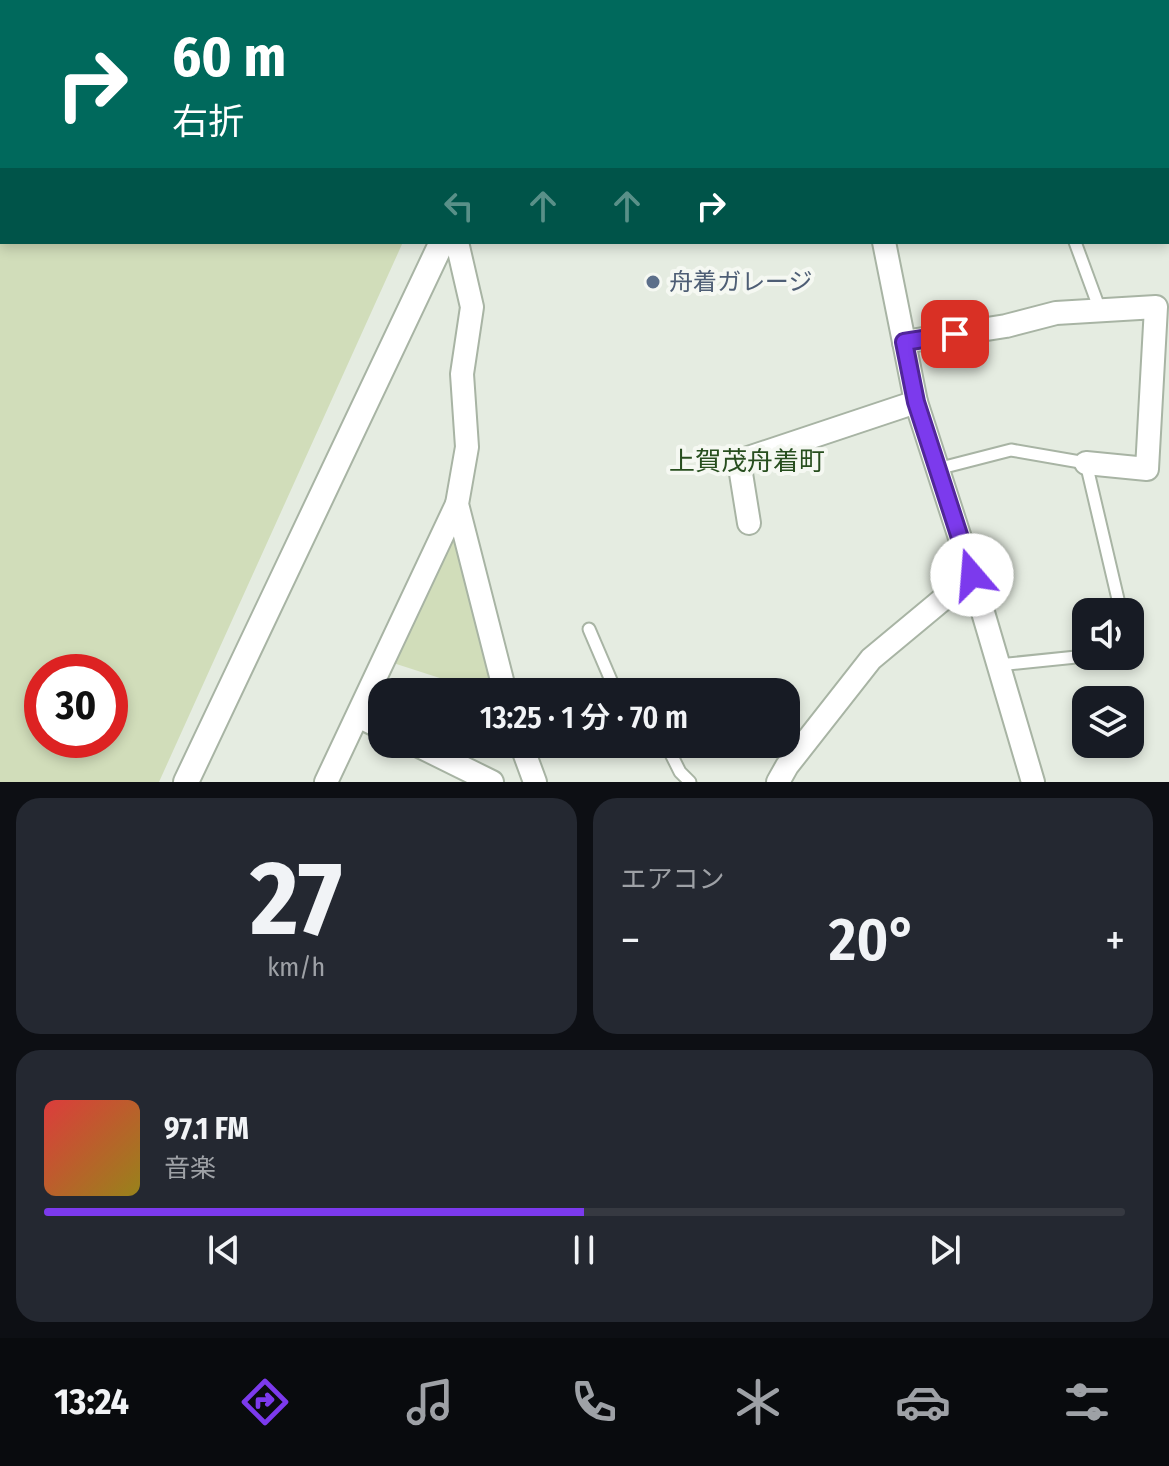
<!DOCTYPE html>
<html lang="ja">
<meta charset="utf-8">
<style>
:root{--surface:#171b24;--page:#242831;--text:#f1f3f6;--muted:#9ea1a6;--line:#363941;--accent:#7c3aed}
body{margin:0;font-family:"Fira Sans Condensed","Noto Sans JP",sans-serif;background:var(--page);color:var(--text);height:100vh;display:flex;flex-direction:column;font-size:30px;white-space:nowrap}
*{box-sizing:border-box;margin:0}
p{font-size:26px;color:var(--muted)}
.icon{flex:none;width:44px;height:44px;fill:none;stroke:currentColor;stroke-width:2;stroke-linecap:round;stroke-linejoin:round}
.map{position:relative;height:782px;overflow:hidden}
.drawer{display:flex;flex-direction:column;gap:16px;padding:16px;background:#0d0f14;flex:1}
.drawer>*{flex:none}
.top-card{position:absolute;left:0px;top:0px;width:1170px;height:244px;box-shadow:0 4px 12px #0003;background:#00695c;color:#fff;overflow:hidden}
.tools{position:absolute;left:1072px;top:598px;display:grid;gap:16px}
.tools a{display:grid;place-items:center;width:72px;height:72px;border-radius:16px;background:var(--surface);box-shadow:0 4px 12px #0003;font-size:40px}
.speed{position:absolute;left:24px;top:654px;display:flex;gap:16px;font-size:40px;font-weight:700;text-align:center}
.speed>*{display:grid;place-content:center;width:104px;height:104px;border-radius:50%;background:var(--surface);box-shadow:0 4px 12px #0003;line-height:1}
.speed .limit{border:12px solid #d22;background:#fff;color:#111}
.pin{position:absolute;display:grid;place-items:center;width:68px;height:68px;color:#fff;margin:-34px;border-radius:16px;box-shadow:0 4px 12px #0006}
.me{position:absolute;width:88px;margin:-44px;rotate:342deg;stroke-linejoin:round;filter:drop-shadow(0 0 6px #0008)}
.turn{display:flex;align-items:center;gap:28px;height:168px;padding:0 40px;font-size:36px}
.turn .icon{width:104px;height:104px;stroke-width:2.5}
.turn b{display:block;font-size:56px;line-height:68px}
.lanes{display:flex;align-items:center;height:76px;padding:0 40px;background:#0003;justify-content:center;gap:40px;direction:ltr}
.lanes .off{opacity:.35}
.big{font-size:60px;font-weight:600;line-height:1.1}
.drawer .widget{flex:1;display:flex;flex-direction:column;justify-content:center;gap:12px;min-width:0;padding:0 28px;border-radius:24px;background:var(--page)}
.drawer .dial{align-items:center;gap:0}
.dial b{font-size:104px;line-height:1}
.song{display:flex;align-items:center;gap:24px}
.cover{width:96px;height:96px;border-radius:12px;background:linear-gradient(135deg,hsl(0 70% 55%),hsl(50 70% 35%))}
.played{height:8px;border-radius:4px;background:linear-gradient(90deg,var(--accent) 50%,var(--line) 50%)}
.keys{display:flex;justify-content:space-around;direction:ltr}
.heat{display:flex;justify-content:space-between;align-items:center;font-size:44px;direction:ltr}
.drawer .tiles{flex:1;display:grid;gap:16px;grid-template-columns:1fr 1fr}
.widget:last-child{grid-column:span 2}
.trip{position:absolute;left:368px;top:678px;width:432px;height:80px;border-radius:24px;background:var(--surface);box-shadow:0 4px 12px #0003;font-weight:600;line-height:80px;text-align:center}
.menu{display:flex;height:128px;justify-content:space-around;align-items:center;background:#090b0e;color:var(--muted)}
.menu .icon{width:56px;height:56px}
.menu .on{color:var(--accent)}
.menu b{font-size:36px;color:var(--text)}
.map>svg:first-child{display:block}
.green{fill:#d1ddba;fill-rule:evenodd}
.lines{fill:none;stroke-linecap:round;stroke-linejoin:round}
.river{stroke:#89d198;stroke-width:50}
.service-casing{stroke:#a8b4a4;stroke-width:15}
.minor-casing{stroke:#a8b4a4;stroke-width:26}
.tertiary-casing{stroke:#a8b4a4;stroke-width:28}
.primary-casing{stroke:#c3c8c1;stroke-width:28}
.service{stroke:#fff;stroke-width:11}
.minor{stroke:#fff;stroke-width:22}
.tertiary{stroke:#fff;stroke-width:24}
.primary{stroke:#72a166;stroke-width:24}
.route-casing{stroke:#51269a;stroke-width:20}
.route{stroke:#7c3aed;stroke-width:14}
.service-dot{fill:#5c6f8a;stroke:#f5f8f2;stroke-width:3}
.labels{text-anchor:middle;dominant-baseline:central;stroke-width:8;stroke-linejoin:round;paint-order:stroke}
.service-label{font-size:24px;fill:#4e5e75;stroke:#f5f8f2;text-anchor:start}
.neighbourhood-label{font-size:26px;fill:#274e1e;stroke:#f5f8f2}
</style>
<div class="map">
<svg width="1169" height="782" viewBox="0 0 1169 782">
<rect width="100%" height="100%" fill="#e5ece1"/>
<!-- green -->
<g class="green">
<path d="M 0,0 L 540,0 L 2,2 L 2,242 L 403,242 L 159,782 L 0,782 ZM 110,672 L 110,740 L 42,740 L 42,672 Z"/>
<path d="M 451,517 L 505,692 L 483,692 L 384,660 Z"/>
</g>
<g class="lines">
<!-- river -->
<g class="river">
<path d="M 969,0 L 970,2"/>
<path d="M 1168,109 L 1169,109"/>
</g>
<defs>
<g id="service">
<path d="M 611,2 L 617,0"/>
<path d="M 1075,242 L 1100,310"/>
<path d="M 937,469 L 1011,450 L 1086,463 L 1121,612"/>
<path d="M 589,629 L 616,692"/>
<path d="M 998,665 L 1086,656"/>
<path d="M 786,739 L 799,750"/>
<path d="M 666,744 L 680,772 L 690,782"/>
</g>
<g id="minor">
<path d="M 842,2 L 842,0"/>
<path d="M 1143,2 L 1147,0"/>
<path d="M 457,242 L 472,307 L 462,374 L 467,447 L 457,504 L 505,692"/>
<path d="M 904,342 L 1006,326 L 1056,313 L 1156,307 L 1147,469 L 1086,463"/>
<path d="M 749,523 L 739,461 L 916,402"/>
<path d="M 972,575 L 1033,782"/>
<path d="M 358,716 L 382,728"/>
<path d="M 415,744 L 492,782"/>
<path d="M 521,744 L 535,782"/>
<path d="M 326,782 L 457,504"/>
<path d="M 778,782 L 787,766 L 871,659 L 972,575 L 916,402 L 884,242"/>
</g>
<g id="tertiary">
<path d="M 579,2 L 581,0"/>
<path d="M 186,782 L 442,242"/>
</g>
<g id="primary">
<path d="M 1128,0 L 1129,2"/>
<path d="M 1168,92 L 1169,94"/>
</g>
</defs>
<!-- service casing -->
<use href="#service" class="service-casing"/>
<!-- minor casing -->
<use href="#minor" class="minor-casing"/>
<!-- tertiary casing -->
<use href="#tertiary" class="tertiary-casing"/>
<!-- primary casing -->
<use href="#primary" class="primary-casing"/>
<!-- service -->
<use href="#service" class="service"/>
<!-- minor -->
<use href="#minor" class="minor"/>
<!-- tertiary -->
<use href="#tertiary" class="tertiary"/>
<!-- primary -->
<use href="#primary" class="primary"/>
</g>
<g class="lines">
<defs>
<path id="route" d="M 955,334 L 904,342 L 916,402 L 972,575"/>
</defs>
<!-- route casing -->
<use href="#route" class="route-casing"/>
<!-- route -->
<use href="#route" class="route"/>
</g>
<!-- markers -->
<circle class="service-dot" cx="653" cy="282" r="8"/>
<g class="labels">
<!-- service labels -->
<g class="service-label">
<text x="669" y="282">舟着ガレージ</text>
</g>
<!-- neighbourhood labels -->
<g class="neighbourhood-label">
<text x="747" y="461">上賀茂舟着町</text>
</g>
</g>
</svg>
<div class="tools">
<a><svg class="icon" aria-label="sound" viewBox="0 0 24 24"><path d="M4 9h4l5-4v14l-5-4H4zM17 9q2 3 0 6"/></svg></a>
<a><svg class="icon" aria-label="layers" viewBox="0 0 24 24"><path d="M12 4l9 5-9 5-9-5zM3 14l9 5 9-5"/></svg></a>
</div>
<div class="speed"><div class="limit">30</div></div>
<div class="pin" style="left:955px;top:334px;background:#d93025"><svg class="icon" aria-label="arrive" viewBox="0 0 24 24"><path d="M6 21V4h12l-3 4 3 4H6"/></svg></div>
<svg class="me" style="left:972px;top:575px" viewBox="-20 -20 40 40"><circle r="19" fill="#fff"/><path d="M0-13L10 11 0 6-10 11z" fill="#7c3aed"/></svg>
<div class="trip">13:25 · 1 分 · 70 m</div>
<div class="top-card">
<div class="turn"><svg class="icon" aria-label="right" viewBox="0 0 24 24"><path d="M7 20v-9h11M14 6l5 5-5 5"/></svg><div><b>60 m</b>右折</div></div>
<div class="lanes"><svg class="icon off" aria-label="left" viewBox="0 0 24 24"><path d="M17 20v-9H6M10 6l-5 5 5 5"/></svg><svg class="icon off" aria-label="ahead" viewBox="0 0 24 24"><path d="M12 20V5M6 11l6-6 6 6"/></svg><svg class="icon off" aria-label="ahead" viewBox="0 0 24 24"><path d="M12 20V5M6 11l6-6 6 6"/></svg><svg class="icon" aria-label="right" viewBox="0 0 24 24"><path d="M7 20v-9h11M14 6l5 5-5 5"/></svg></div>
</div>
</div>
<section class="drawer">
<div class="tiles">
<div class="widget dial"><b>27</b><p>km/h</p></div>
<div class="widget"><p>エアコン</p>
<div class="heat"><a>−</a><b class="big">20°</b><a>+</a></div>
</div>
<div class="widget">
<div class="song"><i class="cover"></i><div><b>97.1 FM</b><p>音楽</p></div></div>
<div class="played"></div>
<div class="keys"><svg class="icon" aria-label="previous" viewBox="0 0 24 24"><path d="M18 5L8 12l10 7zM5 5v14"/></svg><svg class="icon" aria-label="pause" viewBox="0 0 24 24"><path d="M8 5v14M16 5v14"/></svg><svg class="icon" aria-label="next" viewBox="0 0 24 24"><path d="M6 5l10 7-10 7zM19 5v14"/></svg></div>
</div>
</div>
</section>
<nav class="menu">
<b>13:24</b>
<svg class="icon on" aria-label="directions" viewBox="0 0 24 24"><path d="M12 3l9 9-9 9-9-9zM9 14v-3h6M13 9l2 2-2 2"/></svg>
<svg class="icon" aria-label="music" viewBox="0 0 24 24"><path d="M9 18V5l10-2v13"/><circle cx="6" cy="18" r="3"/><circle cx="16" cy="16" r="3"/></svg>
<svg class="icon" aria-label="phone" viewBox="0 0 24 24"><path d="M5 4h4l2 5-3 2q2 4 5 5l2-3 5 2v4C11 20 4 13 5 4z"/></svg>
<svg class="icon" aria-label="climate" viewBox="0 0 24 24"><path d="M12 3v18M4 7l16 10M4 17L20 7"/></svg>
<svg class="icon" aria-label="car" viewBox="0 0 24 24"><path d="M5 17H2v-5l4-1 3-4h7l3 4 3 1v5h-3M9 17h6M6 11h13"/><circle cx="7" cy="17" r="2"/><circle cx="17" cy="17" r="2"/></svg>
<svg class="icon" aria-label="filters" viewBox="0 0 24 24"><path d="M4 7h16M4 17h16"/><circle cx="9" cy="7" r="2"/><circle cx="15" cy="17" r="2"/></svg>
</nav>
